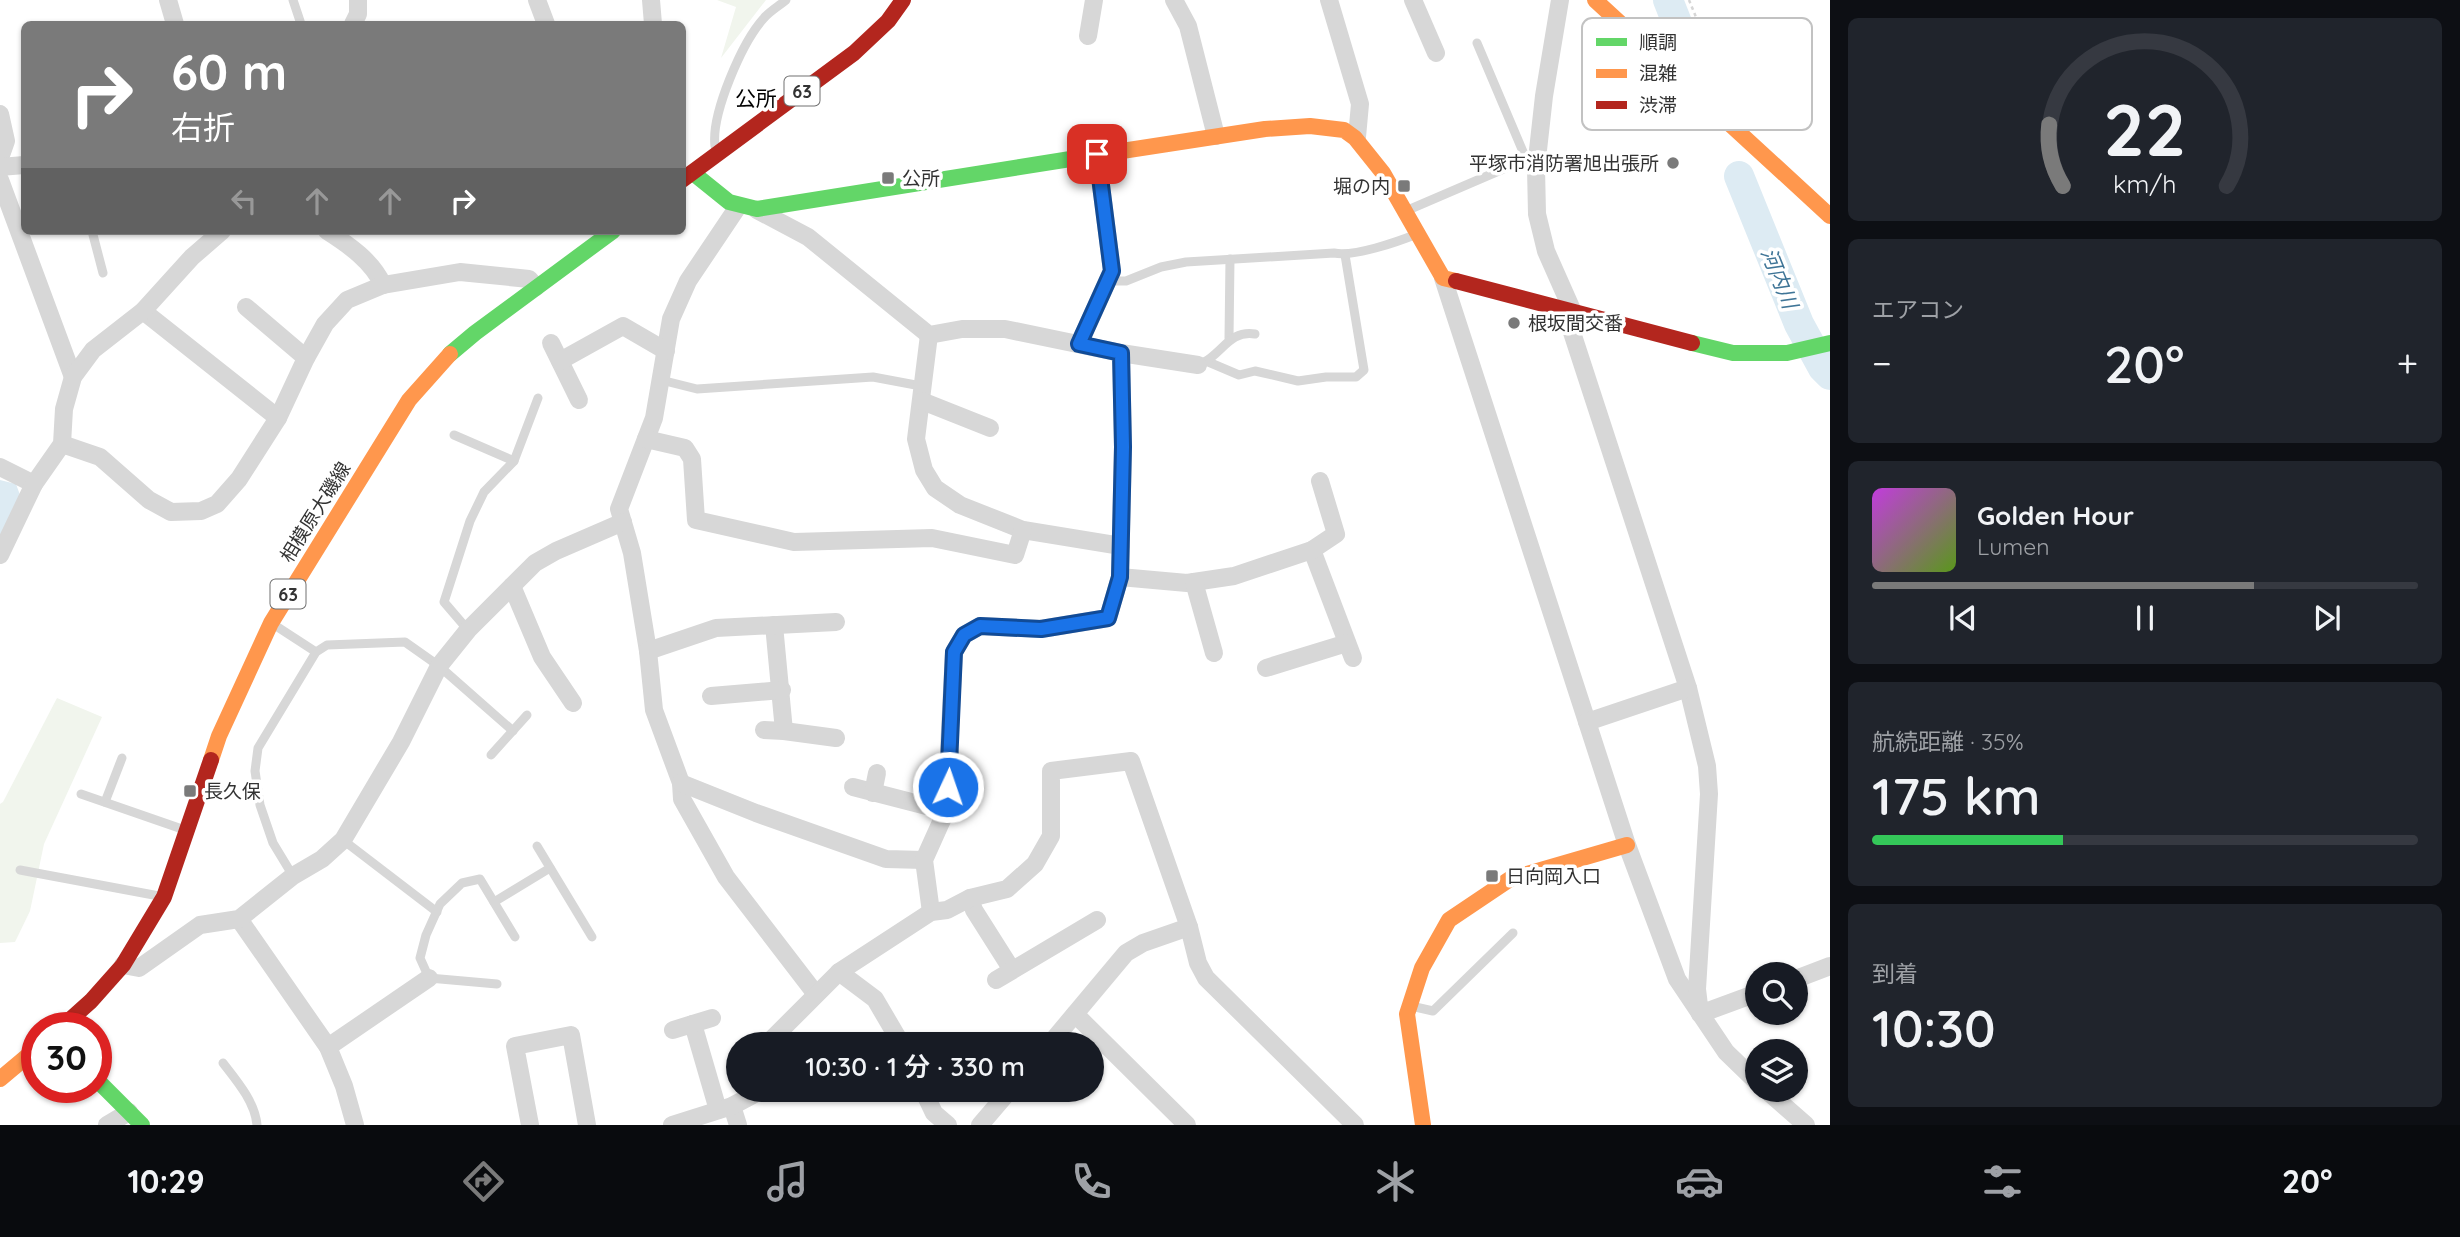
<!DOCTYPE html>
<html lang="ja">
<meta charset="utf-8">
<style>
:root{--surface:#171b24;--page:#20242c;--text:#f1f3f6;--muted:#9ea1a6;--line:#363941;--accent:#7a7a7a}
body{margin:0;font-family:Quicksand,"Noto Sans JP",sans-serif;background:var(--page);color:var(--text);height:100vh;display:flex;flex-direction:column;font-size:26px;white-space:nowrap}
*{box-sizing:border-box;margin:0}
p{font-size:23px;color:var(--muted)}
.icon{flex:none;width:38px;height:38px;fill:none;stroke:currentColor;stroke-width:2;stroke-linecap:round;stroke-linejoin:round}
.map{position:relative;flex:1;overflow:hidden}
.sheet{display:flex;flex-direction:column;gap:18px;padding:18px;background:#0d0f14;width:630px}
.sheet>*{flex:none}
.guide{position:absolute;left:21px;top:21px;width:665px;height:214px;border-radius:10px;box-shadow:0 2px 5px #0004;background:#7a7a7a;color:#fff;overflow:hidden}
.buttons{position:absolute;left:1745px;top:962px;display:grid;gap:14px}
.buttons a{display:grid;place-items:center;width:63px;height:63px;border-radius:50%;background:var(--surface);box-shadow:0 2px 5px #0004;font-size:35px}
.speed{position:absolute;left:21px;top:1012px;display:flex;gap:14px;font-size:35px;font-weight:700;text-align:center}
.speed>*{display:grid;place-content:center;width:91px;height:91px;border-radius:50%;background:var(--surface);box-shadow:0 2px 5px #0004;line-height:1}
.speed .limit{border:10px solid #d22;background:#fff;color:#111}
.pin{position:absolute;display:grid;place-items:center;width:60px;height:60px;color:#fff;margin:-30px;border-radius:14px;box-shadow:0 4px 10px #0006}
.me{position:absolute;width:77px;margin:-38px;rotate:3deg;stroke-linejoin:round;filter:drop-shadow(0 0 5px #0008)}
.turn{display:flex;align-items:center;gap:24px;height:147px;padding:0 35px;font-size:32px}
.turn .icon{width:91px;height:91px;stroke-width:2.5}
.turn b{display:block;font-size:49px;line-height:60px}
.lanes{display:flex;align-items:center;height:66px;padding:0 35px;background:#0003;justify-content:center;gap:35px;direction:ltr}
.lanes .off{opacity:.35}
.big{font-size:52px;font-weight:600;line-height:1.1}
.sheet .card{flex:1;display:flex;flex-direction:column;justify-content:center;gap:10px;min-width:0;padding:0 24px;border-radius:10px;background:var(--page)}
.sheet .dial{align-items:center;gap:0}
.dial svg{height:182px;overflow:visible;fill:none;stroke:var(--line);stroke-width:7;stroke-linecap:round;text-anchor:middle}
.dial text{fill:var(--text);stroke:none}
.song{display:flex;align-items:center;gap:21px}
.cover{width:84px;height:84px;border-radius:10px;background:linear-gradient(135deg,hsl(290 70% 55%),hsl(90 70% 35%))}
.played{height:7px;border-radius:4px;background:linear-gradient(90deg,var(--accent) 70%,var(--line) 70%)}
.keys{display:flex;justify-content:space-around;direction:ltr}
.heat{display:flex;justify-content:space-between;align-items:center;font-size:38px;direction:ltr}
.charge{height:10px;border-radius:5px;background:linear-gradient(90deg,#34c759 35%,var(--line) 0)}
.trip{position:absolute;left:726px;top:1032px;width:378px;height:70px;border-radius:35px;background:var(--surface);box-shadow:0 2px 5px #0004;font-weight:600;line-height:70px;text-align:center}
.menu{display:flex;height:112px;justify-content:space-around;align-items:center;background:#090b0e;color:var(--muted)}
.menu .icon{width:49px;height:49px}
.menu .active{color:var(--accent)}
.menu b{font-size:32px;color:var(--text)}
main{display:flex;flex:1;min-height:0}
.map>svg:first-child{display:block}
.green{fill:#f1f5ed}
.water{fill:#ddebf3}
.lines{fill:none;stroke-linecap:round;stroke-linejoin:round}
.river{stroke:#ddebf3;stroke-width:30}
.path{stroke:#d6d6d6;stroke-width:2.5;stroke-dasharray:3.5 3.5;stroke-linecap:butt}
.lane{stroke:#d7d7d7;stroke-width:9}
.street{stroke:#d7d7d7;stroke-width:18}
.fast{stroke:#63d668;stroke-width:16}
.slow{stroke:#ff974d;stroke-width:16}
.jam{stroke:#b3261e;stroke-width:16}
.route-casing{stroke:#114b97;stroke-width:18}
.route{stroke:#1a73e8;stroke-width:12}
.poi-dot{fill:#7a7a7a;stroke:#fff;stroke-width:2.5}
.labels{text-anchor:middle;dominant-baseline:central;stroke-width:7;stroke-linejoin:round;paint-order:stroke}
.shield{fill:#fff;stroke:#707070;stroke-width:2}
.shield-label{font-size:18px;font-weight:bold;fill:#333}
.poi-label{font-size:19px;fill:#333;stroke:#fff;text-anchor:start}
.street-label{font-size:19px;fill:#333;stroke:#fff}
.neighbourhood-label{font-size:21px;fill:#000;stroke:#fff}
.water-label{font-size:21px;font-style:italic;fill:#3f7597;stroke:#fff}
.key{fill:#fff;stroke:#c2c2c2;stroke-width:2}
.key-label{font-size:19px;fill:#333}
</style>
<main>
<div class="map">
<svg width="1830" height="1125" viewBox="0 0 1830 1125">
<rect width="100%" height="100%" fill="#fff"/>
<!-- green -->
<g class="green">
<path d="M 717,0 L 766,0 L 721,58 L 736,7 Z"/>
<path d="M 57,698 L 102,717 L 44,844 L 30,911 L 15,942 L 0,943 L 0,804 L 3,802 Z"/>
</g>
<!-- water -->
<path class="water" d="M 0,480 L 16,484 L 20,495 L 0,545 Z"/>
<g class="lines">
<!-- river -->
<g class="river">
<path d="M 1668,0 L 1689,53"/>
<path d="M 1739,176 L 1799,324 L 1823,368 L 1830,375"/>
</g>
<!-- path -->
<path class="path" d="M 1689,0 L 1726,90"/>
<!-- lane -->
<g class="lane">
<path d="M 293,0 L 301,24"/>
<path d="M 715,146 C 711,114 742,42 764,18 C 770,11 779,6 786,0"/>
<path d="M 1408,210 L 1522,161 L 1524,154 L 1477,43"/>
<path d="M 92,231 L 103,273"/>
<path d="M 1107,281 L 1126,281 L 1161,267 L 1186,262 L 1334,253 C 1354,257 1397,242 1417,234"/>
<path d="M 1229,338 L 1230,259"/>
<path d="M 1206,361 L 1239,375 L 1255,371 L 1298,381 L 1326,377 L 1356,377 L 1364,370 L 1345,255"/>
<path d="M 1203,363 C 1223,352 1230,330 1255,334"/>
<path d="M 661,380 L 697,389 L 873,377 L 921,386"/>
<path d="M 454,435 L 514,461"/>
<path d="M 276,626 L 316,652"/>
<path d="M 468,630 L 444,602 L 470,521 L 484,492 L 514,461 L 538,398"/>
<path d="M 491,755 L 527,715"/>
<path d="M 81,794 L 182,829"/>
<path d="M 105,802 L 122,758"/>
<path d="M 343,840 L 437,912"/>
<path d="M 537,846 L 592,937"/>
<path d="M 20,870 L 159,896"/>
<path d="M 293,876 L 273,843 L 260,805 L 255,771 L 258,748 L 316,652 L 327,645 L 405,642 L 439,666 L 513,731"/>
<path d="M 494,902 L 550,868"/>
<path d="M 497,984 L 429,978 L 420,958 L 426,935 L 440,904 L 462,883 L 480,879 L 515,937"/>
<path d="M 1411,1006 L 1433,1011 L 1513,933"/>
<path d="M 223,1063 C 237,1081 255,1102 257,1125"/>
</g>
<!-- street -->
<g class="street">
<path d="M 168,0 L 175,24"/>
<path d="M 537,0 L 546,24"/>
<path d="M 651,0 L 653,24"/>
<path d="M 1174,0 L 1188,26 L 1216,136"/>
<path d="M 1329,0 L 1360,104 L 1357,137"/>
<path d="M 1413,0 L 1436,53"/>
<path d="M 1560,0 L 1544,96 L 1536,168 L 1537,214 L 1546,251 L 1573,312"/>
<path d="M 353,24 L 358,14 L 358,0"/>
<path d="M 1088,36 L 1094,0"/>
<path d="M 0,114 L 6,141 L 0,158"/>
<path d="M 0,167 L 24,165"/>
<path d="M 0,180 L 73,377"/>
<path d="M 737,208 L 688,281 L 671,319 L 654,418 L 619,509 L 632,553 L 648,651 L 654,710 L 681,783 L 682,799 L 726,877 L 815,993"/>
<path d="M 757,210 L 808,237 L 929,335 L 962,329 L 1005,329 L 1121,353 L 1198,365"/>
<path d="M 327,231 C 349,245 372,261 383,285"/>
<path d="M 1443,278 L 1627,845 L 1677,979 L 1726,1052 L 1757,1082"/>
<path d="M 246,307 L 306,358"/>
<path d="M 143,311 L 278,418"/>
<path d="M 1565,311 L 1688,688 L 1707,766 L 1709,794 L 1697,989 L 1700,1014 L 1757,993"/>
<path d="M 929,335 L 916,439 L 924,470 L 935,488 L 960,505 L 1023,530 L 1121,546"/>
<path d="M 551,343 L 579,400"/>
<path d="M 1079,344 L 1112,271 L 1097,154"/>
<path d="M 560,361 L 623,326 L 666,351"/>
<path d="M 922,401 L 990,428"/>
<path d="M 646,439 L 685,448 L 692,459 L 696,520 L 794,542 L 932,538 L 1015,555 L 1023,530"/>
<path d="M 62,444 L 100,457 L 149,500 L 171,512 L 201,511 L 217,504 L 239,479 L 278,418 L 306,358 L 325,324 L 347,300 L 383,285 L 460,272 L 529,279 L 536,287"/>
<path d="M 0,467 L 34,484 L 62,444 L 64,409 L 73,377 L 93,350 L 143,311 L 192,257 L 222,231"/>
<path d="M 1312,550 L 1353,658"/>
<path d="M 0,555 L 34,484"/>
<path d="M 1120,577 L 1187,583 L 1234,576 L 1312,550 L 1336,534 L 1320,481"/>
<path d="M 1194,582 L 1214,653"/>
<path d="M 512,586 L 542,657 L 573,703"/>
<path d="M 774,625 L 784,731"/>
<path d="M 648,651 L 716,628 L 836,622"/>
<path d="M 1266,668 L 1347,643"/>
<path d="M 711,696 L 782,690"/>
<path d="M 1587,722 L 1688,688"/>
<path d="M 764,730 L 784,731 L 836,738"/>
<path d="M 681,783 L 756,813 L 886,859 L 924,860"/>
<path d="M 853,787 L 946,811"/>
<path d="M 873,793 L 877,773"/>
<path d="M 970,898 L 974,910 L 1012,970"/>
<path d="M 931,912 L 924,860 L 946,811 L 951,763 L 949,749 L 954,652 L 964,635 L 980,626 L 1041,629 L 1108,618 L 1120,577 L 1123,447 L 1121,353"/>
<path d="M 239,919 L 328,1047 L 344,1086 L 355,1125"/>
<path d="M 123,965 L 139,968 L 200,925 L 239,919 L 293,876 L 322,859 L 343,840 L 401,742 L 439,666 L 468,630 L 535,563 L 556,551 L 623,522"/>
<path d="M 839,972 L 875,999 L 902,1045"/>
<path d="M 1796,979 L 1830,966"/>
<path d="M 996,980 L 1097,920"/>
<path d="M 1075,1014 L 1187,1125"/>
<path d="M 693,1024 L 718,1110"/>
<path d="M 673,1030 L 712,1018"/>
<path d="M 766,1045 L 839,972 L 931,912 L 947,910 L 970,898 L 1007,889 L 1035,864 L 1051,836 L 1051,771 L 1131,761 L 1189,927 L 1198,963 L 1206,978 L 1355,1125"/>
<path d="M 1049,1045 L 1126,953 L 1143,943 L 1189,927"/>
<path d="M 328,1047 L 429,978"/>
<path d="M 923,1090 L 934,1113 L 948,1125"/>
<path d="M 1766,1090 L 1806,1125"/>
<path d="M 732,1106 L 738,1125"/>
<path d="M 107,1125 L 129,1112"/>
<path d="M 530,1125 L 515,1046 L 571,1035 L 587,1125"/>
<path d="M 672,1125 L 732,1106 L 762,1090"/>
<path d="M 980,1125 L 1010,1090"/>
</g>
<!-- fast -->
<g class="fast">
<path d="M 693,173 L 729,202 L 757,209 L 1083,157"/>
<path d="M 1692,343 L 1733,353 L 1787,353 L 1830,343"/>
<path d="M 450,354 L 475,333 L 613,231"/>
<path d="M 96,1079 L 142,1125"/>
</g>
<!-- slow -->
<g class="slow">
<path d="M 1595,0 L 1830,216"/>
<path d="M 1083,157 L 1265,129 L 1310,126 L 1344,130 L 1355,138 L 1383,173 L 1443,278 L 1456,281"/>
<path d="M 211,760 L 219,736 L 271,623 L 409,400 L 450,354"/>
<path d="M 0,1079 L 37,1048"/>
<path d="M 1423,1125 L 1407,1014 L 1422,968 L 1449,920 L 1510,879 L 1627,845"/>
</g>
<!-- jam -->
<g class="jam">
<path d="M 682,180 L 854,53 L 888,21 L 903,0"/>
<path d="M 1456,281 L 1692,343"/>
<path d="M 62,1027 L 91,1001 L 123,965 L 164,897 L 211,760"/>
</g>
</g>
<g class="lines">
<defs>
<path id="route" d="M 948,787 L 954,652 L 964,635 L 980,626 L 1041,629 L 1108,618 L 1120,577 L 1123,447 L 1121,353 L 1079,344 L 1112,271 L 1097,154"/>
</defs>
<!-- route casing -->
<use href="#route" class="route-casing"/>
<!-- route -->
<use href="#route" class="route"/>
</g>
<!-- markers -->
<g class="poi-dot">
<circle cx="1673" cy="163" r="7"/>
<rect x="881" y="171" width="14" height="14" rx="3.5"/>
<rect x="1397" y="179" width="14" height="14" rx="3.5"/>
<circle cx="1514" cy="323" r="7"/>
<rect x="183" y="784" width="14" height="14" rx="3.5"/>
<rect x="1485" y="869" width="14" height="14" rx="3.5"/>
</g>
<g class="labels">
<!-- shield labels -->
<g class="shield">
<rect x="784.5" y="76.5" width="35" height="29" rx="5"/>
<rect x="270.5" y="579.5" width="35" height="29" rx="5"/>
</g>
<g class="shield-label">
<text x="802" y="91">63</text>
<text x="288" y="594">63</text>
</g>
<!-- poi labels -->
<g class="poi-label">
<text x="1659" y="163" text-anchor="end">平塚市消防署旭出張所</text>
<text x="902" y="178">公所</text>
<text x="1390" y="186" text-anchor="end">堀の内</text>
<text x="1528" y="323">根坂間交番</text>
<text x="204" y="791">長久保</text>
<text x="1506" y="876">日向岡入口</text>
</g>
<!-- street labels -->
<g class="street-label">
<text transform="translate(315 512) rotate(-58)">相模原大磯線</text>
</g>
<!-- neighbourhood labels -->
<g class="neighbourhood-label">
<text x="756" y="98">公所</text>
</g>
<!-- water labels -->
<g class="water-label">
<text transform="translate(1780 278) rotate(68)">河内川</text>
</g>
</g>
<!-- legend -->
<rect x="1582" y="18" width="230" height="112" rx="10" class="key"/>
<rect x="1596" y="38" width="31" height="8" fill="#63d668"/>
<rect x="1596" y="69" width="31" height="9" fill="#ff974d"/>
<rect x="1596" y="101" width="31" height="8" fill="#b3261e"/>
<g class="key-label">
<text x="1639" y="49">順調</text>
<text x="1639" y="80">混雑</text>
<text x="1639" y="112">渋滞</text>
</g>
</svg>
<div class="buttons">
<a><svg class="icon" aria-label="search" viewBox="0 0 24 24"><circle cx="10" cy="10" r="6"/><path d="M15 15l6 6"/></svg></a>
<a><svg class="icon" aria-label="layers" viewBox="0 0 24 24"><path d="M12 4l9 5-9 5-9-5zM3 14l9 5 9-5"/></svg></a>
</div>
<div class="speed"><div class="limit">30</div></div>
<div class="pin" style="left:1097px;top:154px;background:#d93025"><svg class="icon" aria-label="arrive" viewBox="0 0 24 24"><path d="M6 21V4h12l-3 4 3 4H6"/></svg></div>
<svg class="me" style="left:948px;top:787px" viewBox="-20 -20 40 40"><circle r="17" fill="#1a73e8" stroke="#fff" stroke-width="3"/><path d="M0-11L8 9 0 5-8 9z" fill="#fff"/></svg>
<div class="trip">10:30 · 1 分 · 330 m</div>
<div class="guide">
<div class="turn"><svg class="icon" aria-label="right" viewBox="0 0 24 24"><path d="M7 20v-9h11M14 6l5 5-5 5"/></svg><div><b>60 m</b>右折</div></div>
<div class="lanes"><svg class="icon off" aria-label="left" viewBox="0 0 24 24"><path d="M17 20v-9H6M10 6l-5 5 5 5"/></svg><svg class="icon off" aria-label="ahead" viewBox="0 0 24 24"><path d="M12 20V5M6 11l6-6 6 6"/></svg><svg class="icon off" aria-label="ahead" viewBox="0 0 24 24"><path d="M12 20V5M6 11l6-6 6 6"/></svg><svg class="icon" aria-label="right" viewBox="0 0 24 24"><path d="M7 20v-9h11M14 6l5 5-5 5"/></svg></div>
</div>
</div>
<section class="sheet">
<div class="card dial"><svg viewBox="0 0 100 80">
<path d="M14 69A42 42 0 1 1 86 69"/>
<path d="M14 69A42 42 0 0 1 8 42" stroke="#7a7a7a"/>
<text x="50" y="56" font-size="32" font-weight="700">22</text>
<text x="50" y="72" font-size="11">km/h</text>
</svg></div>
<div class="card"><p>エアコン</p>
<div class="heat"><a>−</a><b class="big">20°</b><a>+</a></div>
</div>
<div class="card">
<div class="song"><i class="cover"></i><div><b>Golden Hour</b><p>Lumen</p></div></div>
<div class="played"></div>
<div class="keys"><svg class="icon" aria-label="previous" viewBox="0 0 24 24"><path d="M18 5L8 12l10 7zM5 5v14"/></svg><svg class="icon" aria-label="pause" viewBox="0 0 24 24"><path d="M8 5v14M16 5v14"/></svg><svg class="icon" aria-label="next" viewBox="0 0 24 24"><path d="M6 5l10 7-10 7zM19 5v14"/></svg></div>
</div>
<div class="card"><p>航続距離 · 35%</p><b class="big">175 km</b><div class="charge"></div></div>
<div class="card"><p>到着</p><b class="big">10:30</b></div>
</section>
</main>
<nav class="menu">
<b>10:29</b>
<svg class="icon active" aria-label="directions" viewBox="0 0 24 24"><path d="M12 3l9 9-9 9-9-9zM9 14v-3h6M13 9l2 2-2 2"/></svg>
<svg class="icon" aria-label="music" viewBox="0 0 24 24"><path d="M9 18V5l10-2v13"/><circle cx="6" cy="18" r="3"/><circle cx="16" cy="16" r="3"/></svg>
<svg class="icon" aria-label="phone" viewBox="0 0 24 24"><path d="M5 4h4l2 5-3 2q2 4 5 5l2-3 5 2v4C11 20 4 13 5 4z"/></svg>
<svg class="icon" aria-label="climate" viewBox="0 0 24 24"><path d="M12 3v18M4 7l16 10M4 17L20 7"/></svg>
<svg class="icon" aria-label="car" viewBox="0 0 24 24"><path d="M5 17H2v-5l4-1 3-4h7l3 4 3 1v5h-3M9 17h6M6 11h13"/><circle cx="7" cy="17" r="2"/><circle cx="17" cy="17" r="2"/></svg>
<svg class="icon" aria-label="filters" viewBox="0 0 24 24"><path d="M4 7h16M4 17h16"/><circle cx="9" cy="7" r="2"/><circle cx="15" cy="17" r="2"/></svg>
<b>20°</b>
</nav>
